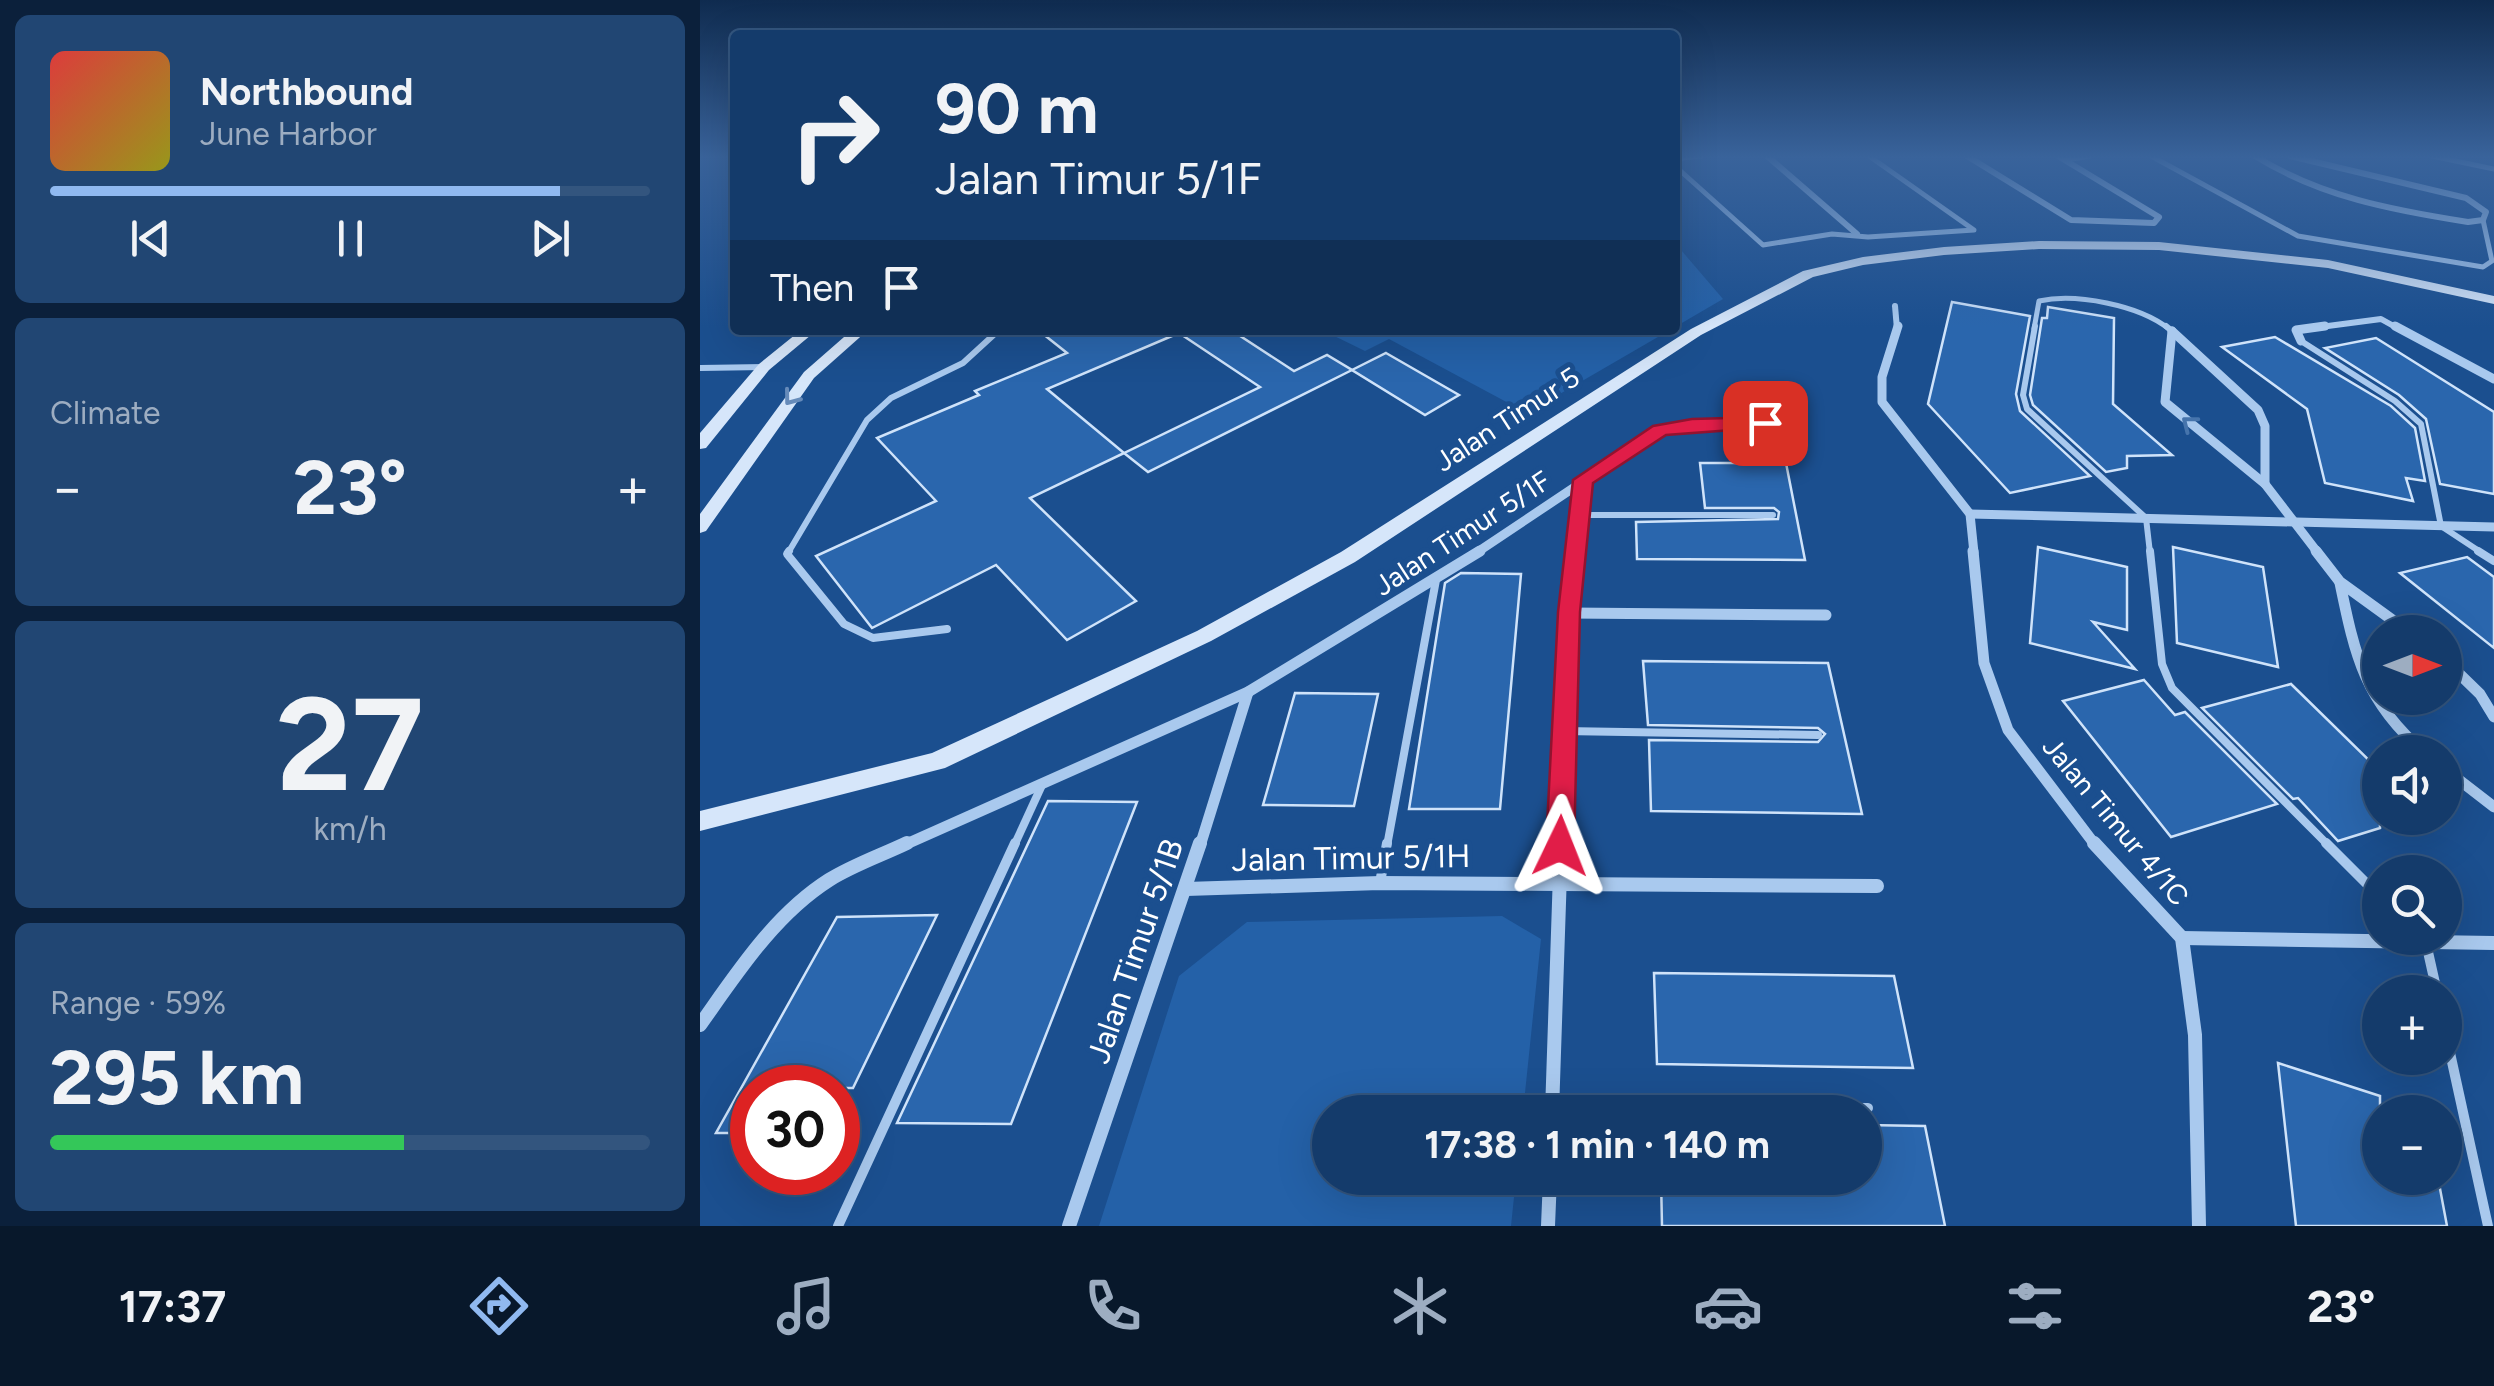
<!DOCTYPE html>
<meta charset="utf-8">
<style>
:root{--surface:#143b6b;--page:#214673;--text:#f1f3f6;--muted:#9dadc1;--line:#33557e;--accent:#90b9f0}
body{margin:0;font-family:Figtree,sans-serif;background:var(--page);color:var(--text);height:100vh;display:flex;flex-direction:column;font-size:38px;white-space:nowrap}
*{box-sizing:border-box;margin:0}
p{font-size:32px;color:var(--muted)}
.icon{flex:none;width:55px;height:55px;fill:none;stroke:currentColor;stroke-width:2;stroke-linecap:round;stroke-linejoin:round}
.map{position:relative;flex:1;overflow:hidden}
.side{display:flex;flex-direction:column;gap:15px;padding:15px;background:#0b203b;width:700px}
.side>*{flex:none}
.banner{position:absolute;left:30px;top:30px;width:950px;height:305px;border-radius:10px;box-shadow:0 10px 40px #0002,0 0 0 2px var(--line);background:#143b6b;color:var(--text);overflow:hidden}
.needle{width:65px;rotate:90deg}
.fabs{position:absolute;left:1662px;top:615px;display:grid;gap:20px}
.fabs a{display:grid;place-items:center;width:100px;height:100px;border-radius:50%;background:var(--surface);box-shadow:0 10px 40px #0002,0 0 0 2px var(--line);font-size:50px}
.speed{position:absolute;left:30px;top:1065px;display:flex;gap:20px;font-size:50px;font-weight:700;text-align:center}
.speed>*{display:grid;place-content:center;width:130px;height:130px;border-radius:50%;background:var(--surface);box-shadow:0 10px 40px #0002,0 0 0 2px var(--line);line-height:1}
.speed .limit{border:15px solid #d22;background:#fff;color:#111}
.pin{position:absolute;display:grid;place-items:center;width:85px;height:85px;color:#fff;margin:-42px;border-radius:20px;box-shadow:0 5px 15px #0006}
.me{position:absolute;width:110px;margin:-55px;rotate:2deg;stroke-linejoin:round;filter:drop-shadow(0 0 8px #0008)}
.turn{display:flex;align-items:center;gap:35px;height:210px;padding:0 40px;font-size:45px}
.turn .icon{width:130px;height:130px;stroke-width:2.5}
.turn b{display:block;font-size:70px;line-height:85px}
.then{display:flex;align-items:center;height:95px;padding:0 40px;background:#0003;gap:20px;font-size:38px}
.big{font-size:75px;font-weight:700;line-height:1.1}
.side .widget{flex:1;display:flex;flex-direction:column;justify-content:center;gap:15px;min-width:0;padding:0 35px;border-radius:15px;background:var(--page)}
.side .dial{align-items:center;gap:0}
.dial b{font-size:130px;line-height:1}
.song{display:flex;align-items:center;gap:30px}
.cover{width:120px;height:120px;border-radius:15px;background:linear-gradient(135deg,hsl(0 70% 55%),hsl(60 70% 35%))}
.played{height:10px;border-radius:5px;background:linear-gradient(90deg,var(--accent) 85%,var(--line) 85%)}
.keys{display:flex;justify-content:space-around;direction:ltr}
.heat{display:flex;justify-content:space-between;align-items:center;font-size:55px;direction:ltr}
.charge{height:15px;border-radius:8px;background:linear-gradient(90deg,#34c759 59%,var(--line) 0)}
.trip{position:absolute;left:612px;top:1095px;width:570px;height:100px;border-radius:50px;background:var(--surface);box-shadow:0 10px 40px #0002,0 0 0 2px var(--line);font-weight:700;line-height:100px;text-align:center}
.tab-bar{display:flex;height:160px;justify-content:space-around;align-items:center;background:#08182b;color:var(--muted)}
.tab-bar .icon{width:70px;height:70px}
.tab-bar .active{color:var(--accent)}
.tab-bar b{font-size:45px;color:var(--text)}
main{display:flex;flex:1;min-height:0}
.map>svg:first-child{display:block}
.green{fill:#2461a8}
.building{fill:#2a66ad;stroke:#cfe3fa;stroke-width:2.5;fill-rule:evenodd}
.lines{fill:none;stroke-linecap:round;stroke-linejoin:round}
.lane-far3{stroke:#a9c9ee;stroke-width:5}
.lane-far2{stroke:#a9c9ee;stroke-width:6}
.lane-far1{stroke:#a9c9ee;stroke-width:8}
.lane{stroke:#a9c9ee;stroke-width:10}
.street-far3{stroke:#a9c9ee;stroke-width:6}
.street-far2{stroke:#a9c9ee;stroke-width:9}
.street-far1{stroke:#a9c9ee;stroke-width:11}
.street{stroke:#a9c9ee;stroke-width:14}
.secondary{fill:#d6e6fa;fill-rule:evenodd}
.oneway{stroke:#668bba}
.oneway2{stroke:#4674ac}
.route{fill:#e11d48;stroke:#92132f;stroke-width:2.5}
.labels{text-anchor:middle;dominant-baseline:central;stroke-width:10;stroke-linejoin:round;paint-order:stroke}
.street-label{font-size:28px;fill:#fff;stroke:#1b4f8f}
.near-street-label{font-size:32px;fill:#fff;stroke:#1b4f8f}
</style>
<main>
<section class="side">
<div class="widget">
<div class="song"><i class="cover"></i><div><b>Northbound</b><p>June Harbor</p></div></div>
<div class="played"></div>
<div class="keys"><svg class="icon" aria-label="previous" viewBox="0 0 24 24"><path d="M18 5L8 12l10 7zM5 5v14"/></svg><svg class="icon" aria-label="pause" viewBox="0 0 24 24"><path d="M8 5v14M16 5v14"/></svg><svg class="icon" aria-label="next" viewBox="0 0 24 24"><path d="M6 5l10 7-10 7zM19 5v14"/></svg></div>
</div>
<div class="widget"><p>Climate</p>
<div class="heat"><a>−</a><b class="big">23°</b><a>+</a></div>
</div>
<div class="widget dial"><b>27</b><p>km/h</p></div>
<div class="widget"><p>Range · 59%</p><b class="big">295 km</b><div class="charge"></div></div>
</section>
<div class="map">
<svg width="1794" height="1226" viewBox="0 0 1794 1226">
<rect width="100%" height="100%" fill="#1b4f8f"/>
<!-- green -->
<g class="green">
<path d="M 975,243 L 1023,299 L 975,327 Z"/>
<path d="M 622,330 L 970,330 L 827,413 L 689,339 L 665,351 Z"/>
<path d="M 802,916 L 841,939 L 823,1112 L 630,1112 L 630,1178 L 816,1178 L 811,1226 L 399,1226 L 479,976 L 547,922 Z"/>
</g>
<!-- building -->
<g class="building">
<path d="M 1252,302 L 1330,316 L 1316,394 L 1320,411 L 1390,476 L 1310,493 L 1228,404 Z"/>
<path d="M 1348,307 L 1414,318 L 1413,404 L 1472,455 L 1427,456 L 1427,468 L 1406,472 L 1333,405 L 1330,395 L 1342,318 L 1347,318 Z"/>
<path d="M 338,330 L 531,330 L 594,371 L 627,355 L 652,370 L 448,472 L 424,453 L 330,498 L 436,601 L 367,640 L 296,565 L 172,628 L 116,556 L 236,501 L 177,438 L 279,395 L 275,391 L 367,353 ZM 479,333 L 560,387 L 424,453 L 347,389 Z"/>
<path d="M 1575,337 L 1691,406 L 1715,428 L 1725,481 L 1706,478 L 1713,501 L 1625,483 L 1607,409 L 1522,347 Z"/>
<path d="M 1676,338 L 1794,412 L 1794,494 L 1740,484 L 1726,419 L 1699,395 L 1625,348 Z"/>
<path d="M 686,353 L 759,395 L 725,415 L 652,370 Z"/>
<path d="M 1000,463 L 1086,463 L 1105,560 L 937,559 L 936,522 L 1078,519 L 1079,512 L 1074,508 L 1005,508 Z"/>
<path d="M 1338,547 L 1427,567 L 1427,630 L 1393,622 L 1435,669 L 1330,643 Z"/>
<path d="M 1473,547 L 1563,567 L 1578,667 L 1477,643 Z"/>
<path d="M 1767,557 L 1794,577 L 1794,648 L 1700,573 Z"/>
<path d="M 761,573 L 821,574 L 800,809 L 709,809 L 745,583 Z"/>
<path d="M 943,661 L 1128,663 L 1162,814 L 951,811 L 949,740 L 1118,742 L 1125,734 L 1118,728 L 948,725 Z"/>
<path d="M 1444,680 L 1475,715 L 1485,712 L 1577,804 L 1471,837 L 1363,701 Z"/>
<path d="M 1591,684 L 1680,771 L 1680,828 L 1638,841 L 1598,798 L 1593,799 L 1502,708 Z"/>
<path d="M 595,693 L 678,694 L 654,806 L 563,805 Z"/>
<path d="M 348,801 L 437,802 L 311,1124 L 197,1123 Z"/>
<path d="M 237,915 L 153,1088 L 52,1088 L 52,1133 L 16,1133 L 137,917 Z"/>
<path d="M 954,973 L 1194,976 L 1213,1068 L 957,1064 Z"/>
<path d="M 1578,1063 L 1680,1096 L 1680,1178 L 1738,1178 L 1747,1226 L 1596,1226 Z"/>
<path d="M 1165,1125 L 1225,1126 L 1245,1226 L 962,1226 L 961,1178 L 1165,1178 Z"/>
</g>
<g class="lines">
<!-- lane-far3 -->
<g class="lane-far3">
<path d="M 1451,156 L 1598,236 L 1783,267 L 1792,261 L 1783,220"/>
<path d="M 1732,156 L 1794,169"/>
<path d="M 1366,160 L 1390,156"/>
<path d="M 975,164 L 982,158 L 1002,156"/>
<path d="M 975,166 L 1063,245 L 1132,234 L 1168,237 L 1274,230 L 1169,156"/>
<path d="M 1334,329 L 1339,301 C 1376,293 1439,305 1469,329"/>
</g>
<!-- lane-far2 -->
<g class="lane-far2">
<path d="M 1335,326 L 1323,395 L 1327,409 L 1446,518 L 1450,553"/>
<path d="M 1466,326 L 1472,331"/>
<path d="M 1601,341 L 1695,401 L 1721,424 L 1741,526 L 1782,553"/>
<path d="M 0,368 L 64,367"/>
<path d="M 880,515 L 1073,515"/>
<path d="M 88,553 L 167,420 L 191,398 L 263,363 L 299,330"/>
</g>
<!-- lane-far1 -->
<g class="lane-far1">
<path d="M 89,551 L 87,554 L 144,624 L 173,638 L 247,629"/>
<path d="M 1450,551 L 1462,664 L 1472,688 L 1629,846"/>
<path d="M 1778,551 L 1794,561"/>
<path d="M 863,731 L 1118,735"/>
<path d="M 314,846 L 342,785"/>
<path d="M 687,846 L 736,580"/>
</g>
<!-- lane -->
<g class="lane">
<path d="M 1626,843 L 1680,897"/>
<path d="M 680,883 L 687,843"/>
<path d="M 1726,943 L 1737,992"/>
<path d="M 1745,1030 L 1788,1226"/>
<path d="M 852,1105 L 1168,1108"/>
<path d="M 138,1226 L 315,843"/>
</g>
<!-- street-far3 -->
<g class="street-far3">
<path d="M 1067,156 L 1157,234"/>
<path d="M 1267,156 L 1371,220 L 1454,223 L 1459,217 L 1358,156"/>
<path d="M 1555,156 C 1621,197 1692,210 1768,222 L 1783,220 L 1786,212 L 1766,198 L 1590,156"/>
<path d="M 1195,306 L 1197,329"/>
<path d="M 1605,329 L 1681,319 L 1699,329"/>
</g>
<!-- street-far2 -->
<g class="street-far2">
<path d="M 1198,326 L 1182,377 L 1182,402 L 1270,514 L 1274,553"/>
<path d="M 1695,326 L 1794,379"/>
<path d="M 1472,331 L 1465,402 L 1565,484 L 1618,553"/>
<path d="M 1472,331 L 1558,410 L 1565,426 L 1565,484"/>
<path d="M 1601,341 L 1596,330 L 1625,326"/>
<path d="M 1270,514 L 1794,527"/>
<path d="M 776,553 L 960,430 L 1065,423"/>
<path d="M 875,553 L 883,480"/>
</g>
<!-- street-far1 -->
<g class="street-far1">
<path d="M 1273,551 L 1284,663 L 1308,730 L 1396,846"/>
<path d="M 1616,551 L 1640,582 L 1709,632"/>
<path d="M 1640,583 C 1655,656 1665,702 1724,752"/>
<path d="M 869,613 L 1126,615"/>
<path d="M 1745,660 L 1780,694 L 1794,717"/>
<path d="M 1745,769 L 1794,807"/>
<path d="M 202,846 L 548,692 L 780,551"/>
<path d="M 500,846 L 548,692"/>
<path d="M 861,846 L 869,613 L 876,551"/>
</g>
<!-- street -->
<g class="street">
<path d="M 1394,843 L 1482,938 L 1495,1035 L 1499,1226"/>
<path d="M 486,889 L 680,883 L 1177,886"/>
<path d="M 1482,938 L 1794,943"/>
<path d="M 0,1025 C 37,973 74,915 129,880 C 153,865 182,855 207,843"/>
<path d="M 852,1112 L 861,843"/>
<path d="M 369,1226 L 500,843"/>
<path d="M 848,1226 L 850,1178"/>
</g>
<!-- secondary -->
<g class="secondary">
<path d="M 1339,241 L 1459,242 L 1628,260 L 1794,296 L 1794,304 L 1628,268 L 1459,250 L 1339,249 L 1244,255 L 1163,265 L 1113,277 L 1001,335 L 655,562 L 511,641 L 245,768 L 0,831 L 0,811 L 232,753 L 497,631 L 641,552 L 991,329 L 1103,271 L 1163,257 L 1244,247 Z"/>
<path d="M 101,330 L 117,330 L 69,370 L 6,448 L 0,449 L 0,433 L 59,364 Z"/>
<path d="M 152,330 L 168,330 L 114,378 L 6,531 L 0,533 L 0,514 L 104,372 Z"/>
</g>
</g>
<!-- one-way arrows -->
<defs><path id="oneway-chevron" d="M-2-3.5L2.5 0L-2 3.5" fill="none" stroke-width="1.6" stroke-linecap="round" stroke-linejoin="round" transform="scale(2.5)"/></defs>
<use class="oneway" href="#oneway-chevron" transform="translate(91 398) rotate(127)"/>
<use class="oneway2" href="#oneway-chevron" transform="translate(1489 423) rotate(-142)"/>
<!-- sky -->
<linearGradient id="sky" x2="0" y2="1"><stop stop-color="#0f2b4f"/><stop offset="0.48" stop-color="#39639b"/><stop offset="1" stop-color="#39639b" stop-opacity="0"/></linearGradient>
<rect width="1794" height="327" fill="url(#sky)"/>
<!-- route -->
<path class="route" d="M 1065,417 L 1072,419 L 1072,427 L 966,435 L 893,483 L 880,612 L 874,846 L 870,854 L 860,858 L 850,854 L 846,846 L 858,612 L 873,480 L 953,426 L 992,419 Z"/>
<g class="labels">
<!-- street labels -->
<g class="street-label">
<text transform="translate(807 419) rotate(-33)">Jalan Timur 5</text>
<text transform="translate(762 533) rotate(-33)">Jalan Timur 5/1F</text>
<text transform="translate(1416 821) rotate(50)">Jalan Timur 4/1C</text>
</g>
<!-- near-street labels -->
<g class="near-street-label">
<text transform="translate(651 858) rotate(-1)">Jalan Timur 5/1H</text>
<text transform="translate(435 951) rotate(-71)">Jalan Timur 5/1B</text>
</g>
</g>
</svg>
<div class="fabs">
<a><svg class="needle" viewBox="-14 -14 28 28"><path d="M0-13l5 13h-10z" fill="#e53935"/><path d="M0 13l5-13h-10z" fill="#9dadc1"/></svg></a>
<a><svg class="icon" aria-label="sound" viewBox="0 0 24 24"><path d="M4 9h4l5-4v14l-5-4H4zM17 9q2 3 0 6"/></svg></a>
<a><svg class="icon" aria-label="search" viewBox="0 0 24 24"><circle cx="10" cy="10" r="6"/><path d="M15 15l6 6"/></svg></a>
<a>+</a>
<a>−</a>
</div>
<div class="speed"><div class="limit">30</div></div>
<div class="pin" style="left:1065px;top:423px;background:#d93025"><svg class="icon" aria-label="arrive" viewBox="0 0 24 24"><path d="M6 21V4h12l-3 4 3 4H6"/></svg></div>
<svg class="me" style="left:860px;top:846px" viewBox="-20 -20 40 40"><path d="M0-17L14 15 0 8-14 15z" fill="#e11d48" stroke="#fff" stroke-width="4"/></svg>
<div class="trip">17:38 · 1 min · 140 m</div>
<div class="banner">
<div class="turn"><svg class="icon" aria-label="right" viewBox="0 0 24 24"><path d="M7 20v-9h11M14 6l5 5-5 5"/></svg><div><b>90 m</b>Jalan Timur 5/1F</div></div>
<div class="then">Then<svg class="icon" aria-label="arrive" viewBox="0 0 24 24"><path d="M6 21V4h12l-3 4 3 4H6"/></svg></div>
</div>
</div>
</main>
<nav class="tab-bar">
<b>17:37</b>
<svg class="icon active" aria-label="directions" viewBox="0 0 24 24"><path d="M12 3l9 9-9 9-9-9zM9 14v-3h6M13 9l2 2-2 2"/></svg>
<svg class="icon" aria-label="music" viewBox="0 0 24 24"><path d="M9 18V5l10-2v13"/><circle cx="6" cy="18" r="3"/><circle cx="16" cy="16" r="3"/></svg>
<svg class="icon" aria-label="phone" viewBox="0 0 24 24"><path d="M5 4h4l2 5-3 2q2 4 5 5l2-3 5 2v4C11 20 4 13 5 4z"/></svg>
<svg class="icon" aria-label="climate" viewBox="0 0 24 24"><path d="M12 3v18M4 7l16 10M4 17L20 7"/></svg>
<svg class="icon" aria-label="car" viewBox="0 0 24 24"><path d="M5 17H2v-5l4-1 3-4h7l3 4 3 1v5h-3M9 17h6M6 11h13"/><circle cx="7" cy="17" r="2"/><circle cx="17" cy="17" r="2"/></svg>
<svg class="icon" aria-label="filters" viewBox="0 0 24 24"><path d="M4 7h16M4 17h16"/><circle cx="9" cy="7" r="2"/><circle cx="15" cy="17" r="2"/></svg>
<b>23°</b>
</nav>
